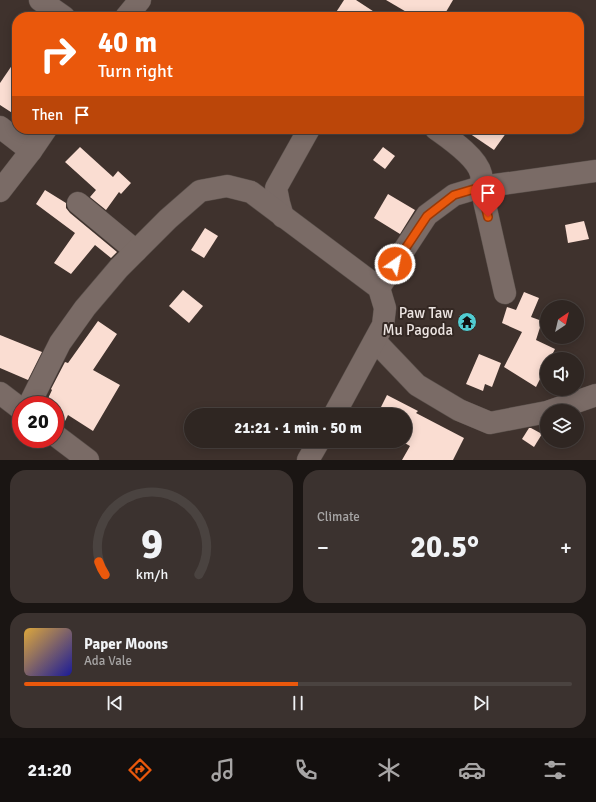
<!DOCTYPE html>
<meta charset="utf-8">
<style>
:root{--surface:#2f2622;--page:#3b322f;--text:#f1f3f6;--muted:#a7a5a5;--line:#4a4340;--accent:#ea580c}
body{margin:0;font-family:Signika,sans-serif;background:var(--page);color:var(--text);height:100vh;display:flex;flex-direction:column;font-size:15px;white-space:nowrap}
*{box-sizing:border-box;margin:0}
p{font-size:13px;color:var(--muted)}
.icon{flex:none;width:22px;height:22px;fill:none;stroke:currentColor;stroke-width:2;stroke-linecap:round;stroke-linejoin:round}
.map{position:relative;height:460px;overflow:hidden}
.drawer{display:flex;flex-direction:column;gap:10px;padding:10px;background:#1a1513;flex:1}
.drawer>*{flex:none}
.hud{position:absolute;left:12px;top:12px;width:572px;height:122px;border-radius:16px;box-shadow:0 2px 10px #0003,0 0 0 1px var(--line);background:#ea580c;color:#fff;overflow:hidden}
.needle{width:26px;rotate:35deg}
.buttons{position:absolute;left:540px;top:300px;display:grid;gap:8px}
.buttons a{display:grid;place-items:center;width:44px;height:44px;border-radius:50%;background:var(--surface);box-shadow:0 2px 10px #0003,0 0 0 1px var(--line);font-size:20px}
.speed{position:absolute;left:12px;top:396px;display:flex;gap:8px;font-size:20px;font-weight:700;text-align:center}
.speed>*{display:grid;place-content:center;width:52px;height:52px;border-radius:50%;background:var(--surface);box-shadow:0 2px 10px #0003,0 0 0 1px var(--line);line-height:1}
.speed .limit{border:6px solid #d22;background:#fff;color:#111}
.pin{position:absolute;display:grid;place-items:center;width:34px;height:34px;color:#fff;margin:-41px -17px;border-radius:50% 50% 50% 0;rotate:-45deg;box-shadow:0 0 4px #0007}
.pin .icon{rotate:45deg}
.me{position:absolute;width:44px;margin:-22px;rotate:33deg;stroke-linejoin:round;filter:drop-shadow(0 0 3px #0008)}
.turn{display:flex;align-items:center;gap:14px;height:84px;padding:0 20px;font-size:18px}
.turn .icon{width:52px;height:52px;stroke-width:2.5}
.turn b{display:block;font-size:28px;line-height:34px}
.then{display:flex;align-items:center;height:38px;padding:0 20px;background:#0003;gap:8px;font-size:15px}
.big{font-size:30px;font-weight:700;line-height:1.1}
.drawer .widget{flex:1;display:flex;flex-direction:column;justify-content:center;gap:6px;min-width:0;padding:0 14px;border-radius:16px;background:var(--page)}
.drawer .dial{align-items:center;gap:0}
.dial svg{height:104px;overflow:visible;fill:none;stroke:var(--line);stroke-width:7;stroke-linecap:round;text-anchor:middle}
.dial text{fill:var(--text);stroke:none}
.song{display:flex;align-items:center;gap:12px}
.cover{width:48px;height:48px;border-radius:6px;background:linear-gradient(135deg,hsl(40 70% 55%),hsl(240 70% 35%))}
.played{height:4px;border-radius:2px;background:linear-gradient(90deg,var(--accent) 50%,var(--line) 50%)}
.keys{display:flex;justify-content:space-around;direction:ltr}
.heat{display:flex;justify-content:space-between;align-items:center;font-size:22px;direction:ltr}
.drawer .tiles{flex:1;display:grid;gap:10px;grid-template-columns:1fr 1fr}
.widget:last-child{grid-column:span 2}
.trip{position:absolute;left:184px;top:408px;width:228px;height:40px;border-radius:20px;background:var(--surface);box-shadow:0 2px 10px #0003,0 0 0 1px var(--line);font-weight:700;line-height:40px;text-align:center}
.dock{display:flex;height:64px;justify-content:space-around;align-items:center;background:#130f0e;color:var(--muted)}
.dock .icon{width:28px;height:28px}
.dock .on{color:var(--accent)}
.dock b{font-size:18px;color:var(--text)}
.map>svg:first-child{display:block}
.building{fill:#faddd2}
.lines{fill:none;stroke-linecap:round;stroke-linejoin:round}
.minor-casing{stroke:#594f4a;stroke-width:23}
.minor{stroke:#7a6b66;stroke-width:22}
.route-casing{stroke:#983908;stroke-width:10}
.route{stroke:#ea580c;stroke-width:7}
.labels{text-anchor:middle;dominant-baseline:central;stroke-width:4;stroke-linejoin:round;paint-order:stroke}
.poi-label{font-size:15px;fill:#ece4e1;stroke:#342823;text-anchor:end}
</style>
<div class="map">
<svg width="596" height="460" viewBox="0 0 596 460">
<rect width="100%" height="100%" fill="#3f322d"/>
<!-- building -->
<g class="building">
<path d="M 344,0 L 356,0 L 382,17 L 333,17 Z"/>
<path d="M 386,0 L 453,0 L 443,17 L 415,17 Z"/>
<path d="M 17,58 L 17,116 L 0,105 L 0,83 Z"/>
<path d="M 463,129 L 509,129 L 494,150 Z"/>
<path d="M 80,147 L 113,177 L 118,171 L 131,183 L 121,194 L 119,192 L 106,210 L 90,197 L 96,190 L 65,162 Z"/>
<path d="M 383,147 L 395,156 L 385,169 L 373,160 Z"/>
<path d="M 45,190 L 66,203 L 66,208 L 70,213 L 117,252 L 111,258 L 95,245 L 71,274 L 54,263 L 75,233 L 36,204 Z"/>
<path d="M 388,194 L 415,210 L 400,234 L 374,218 Z"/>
<path d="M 584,221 L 589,239 L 568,243 L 565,225 Z"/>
<path d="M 205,228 L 218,236 L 204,258 L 191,250 Z"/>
<path d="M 183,290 L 203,306 L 189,323 L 169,306 Z"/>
<path d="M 524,292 L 539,298 L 531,317 L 542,321 L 536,340 L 555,349 L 550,359 L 547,359 L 547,365 L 536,387 L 504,367 L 522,332 L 502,323 L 507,307 L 516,310 Z"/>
<path d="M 98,321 L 117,334 L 93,370 L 120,385 L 93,431 L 68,415 L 63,425 L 55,423 L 55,405 L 45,405 L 52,390 L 51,389 L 65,362 L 68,363 Z"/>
<path d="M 0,335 L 42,352 L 28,380 L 0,368 Z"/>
<path d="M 479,354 L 501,363 L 492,387 L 485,384 L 483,391 L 466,384 Z"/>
<path d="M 387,395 L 418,411 L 416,413 L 464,438 L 453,460 L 402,460 L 410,446 L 401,441 L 405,441 L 405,415 L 377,415 Z"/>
<path d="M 529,428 L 531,428 L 542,434 L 534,447 L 522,439 Z"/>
</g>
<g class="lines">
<defs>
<g id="minor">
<path d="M 40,0 L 64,17"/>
<path d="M 126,17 L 140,0"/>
<path d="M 0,127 L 31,151"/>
<path d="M 436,129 C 450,139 477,157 481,174 C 482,178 481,183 481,187 L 505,293"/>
<path d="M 0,191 L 31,151 L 46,129"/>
<path d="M 78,203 L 136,251"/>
<path d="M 283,217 L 279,203 L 276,188 L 309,129"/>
<path d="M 379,288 L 427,215 L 454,195 L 481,187 L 596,171"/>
<path d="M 375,341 L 417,385 L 459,410 L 490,423 L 547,412"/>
<path d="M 0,393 L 21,409"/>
<path d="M 29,405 L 60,343 L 85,308 L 119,268 L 168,219 L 200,191 L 227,186 L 251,192 L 379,288 L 385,308 L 383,325 L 334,415"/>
<path d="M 550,411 L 596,395"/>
<path d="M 55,435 L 88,460"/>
<path d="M 308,460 L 319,441"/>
</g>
</defs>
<!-- minor casing -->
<use href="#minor" class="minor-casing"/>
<!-- minor -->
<use href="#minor" class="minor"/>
</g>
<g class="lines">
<defs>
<path id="route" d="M 395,264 L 427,216 L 454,195 L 481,187 L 488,217"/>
</defs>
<!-- route casing -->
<use href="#route" class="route-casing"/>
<!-- route -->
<use href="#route" class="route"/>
</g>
<!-- icons -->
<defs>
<symbol id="temple-disc" viewBox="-11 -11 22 22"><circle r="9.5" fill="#51ccd1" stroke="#342823"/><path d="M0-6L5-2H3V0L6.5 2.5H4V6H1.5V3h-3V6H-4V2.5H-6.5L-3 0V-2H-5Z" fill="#111"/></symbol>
</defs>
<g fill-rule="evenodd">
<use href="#temple-disc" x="456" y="311" width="22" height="22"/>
</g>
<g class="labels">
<!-- poi labels -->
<g class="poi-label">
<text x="453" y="313">Paw Taw<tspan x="453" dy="17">Mu Pagoda</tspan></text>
</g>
</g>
</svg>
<div class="buttons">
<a><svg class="needle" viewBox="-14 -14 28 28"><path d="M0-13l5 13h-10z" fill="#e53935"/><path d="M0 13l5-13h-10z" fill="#a7a5a5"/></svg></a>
<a><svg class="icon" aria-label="sound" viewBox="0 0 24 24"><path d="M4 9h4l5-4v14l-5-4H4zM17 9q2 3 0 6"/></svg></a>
<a><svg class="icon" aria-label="layers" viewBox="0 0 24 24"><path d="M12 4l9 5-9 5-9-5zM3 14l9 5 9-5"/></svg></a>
</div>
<div class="speed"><div class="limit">20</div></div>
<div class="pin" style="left:488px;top:217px;background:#d93025"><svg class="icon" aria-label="arrive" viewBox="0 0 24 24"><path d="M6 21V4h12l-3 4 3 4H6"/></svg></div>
<svg class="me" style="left:395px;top:264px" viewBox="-20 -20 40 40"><circle r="17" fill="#ea580c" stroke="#fff" stroke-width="3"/><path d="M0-11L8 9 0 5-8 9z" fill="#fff"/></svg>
<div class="trip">21:21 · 1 min · 50 m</div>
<div class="hud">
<div class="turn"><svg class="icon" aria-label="right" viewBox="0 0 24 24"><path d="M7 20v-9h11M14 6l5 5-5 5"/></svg><div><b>40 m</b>Turn right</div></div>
<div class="then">Then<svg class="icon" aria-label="arrive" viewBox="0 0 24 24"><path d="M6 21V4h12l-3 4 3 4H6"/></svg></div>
</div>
</div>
<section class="drawer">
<div class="tiles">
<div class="widget dial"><svg viewBox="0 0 100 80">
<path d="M14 69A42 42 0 1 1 86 69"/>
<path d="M14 69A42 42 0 0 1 9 59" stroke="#ea580c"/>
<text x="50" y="56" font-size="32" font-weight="700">9</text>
<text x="50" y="72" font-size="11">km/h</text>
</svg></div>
<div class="widget"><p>Climate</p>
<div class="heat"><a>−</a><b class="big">20.5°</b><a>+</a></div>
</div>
<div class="widget">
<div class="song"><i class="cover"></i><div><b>Paper Moons</b><p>Ada Vale</p></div></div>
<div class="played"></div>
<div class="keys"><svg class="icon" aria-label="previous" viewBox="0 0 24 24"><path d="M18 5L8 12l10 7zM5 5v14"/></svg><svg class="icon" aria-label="pause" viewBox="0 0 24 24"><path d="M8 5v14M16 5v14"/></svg><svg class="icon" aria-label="next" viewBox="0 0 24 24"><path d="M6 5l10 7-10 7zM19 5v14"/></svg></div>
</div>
</div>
</section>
<nav class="dock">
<b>21:20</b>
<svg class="icon on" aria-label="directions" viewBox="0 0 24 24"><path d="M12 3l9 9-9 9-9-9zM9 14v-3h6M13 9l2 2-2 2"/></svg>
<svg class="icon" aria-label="music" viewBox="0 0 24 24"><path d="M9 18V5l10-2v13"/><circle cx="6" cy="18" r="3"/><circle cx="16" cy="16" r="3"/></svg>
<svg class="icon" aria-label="phone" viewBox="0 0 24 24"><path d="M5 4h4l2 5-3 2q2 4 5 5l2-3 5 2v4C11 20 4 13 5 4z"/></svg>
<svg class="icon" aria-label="climate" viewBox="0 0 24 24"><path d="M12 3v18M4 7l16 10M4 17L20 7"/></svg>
<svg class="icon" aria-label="car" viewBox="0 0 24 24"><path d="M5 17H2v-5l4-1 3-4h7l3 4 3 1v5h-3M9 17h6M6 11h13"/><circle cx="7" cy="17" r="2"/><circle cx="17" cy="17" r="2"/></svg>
<svg class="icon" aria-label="filters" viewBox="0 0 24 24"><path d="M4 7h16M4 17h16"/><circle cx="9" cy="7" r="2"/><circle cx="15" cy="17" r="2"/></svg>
</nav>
